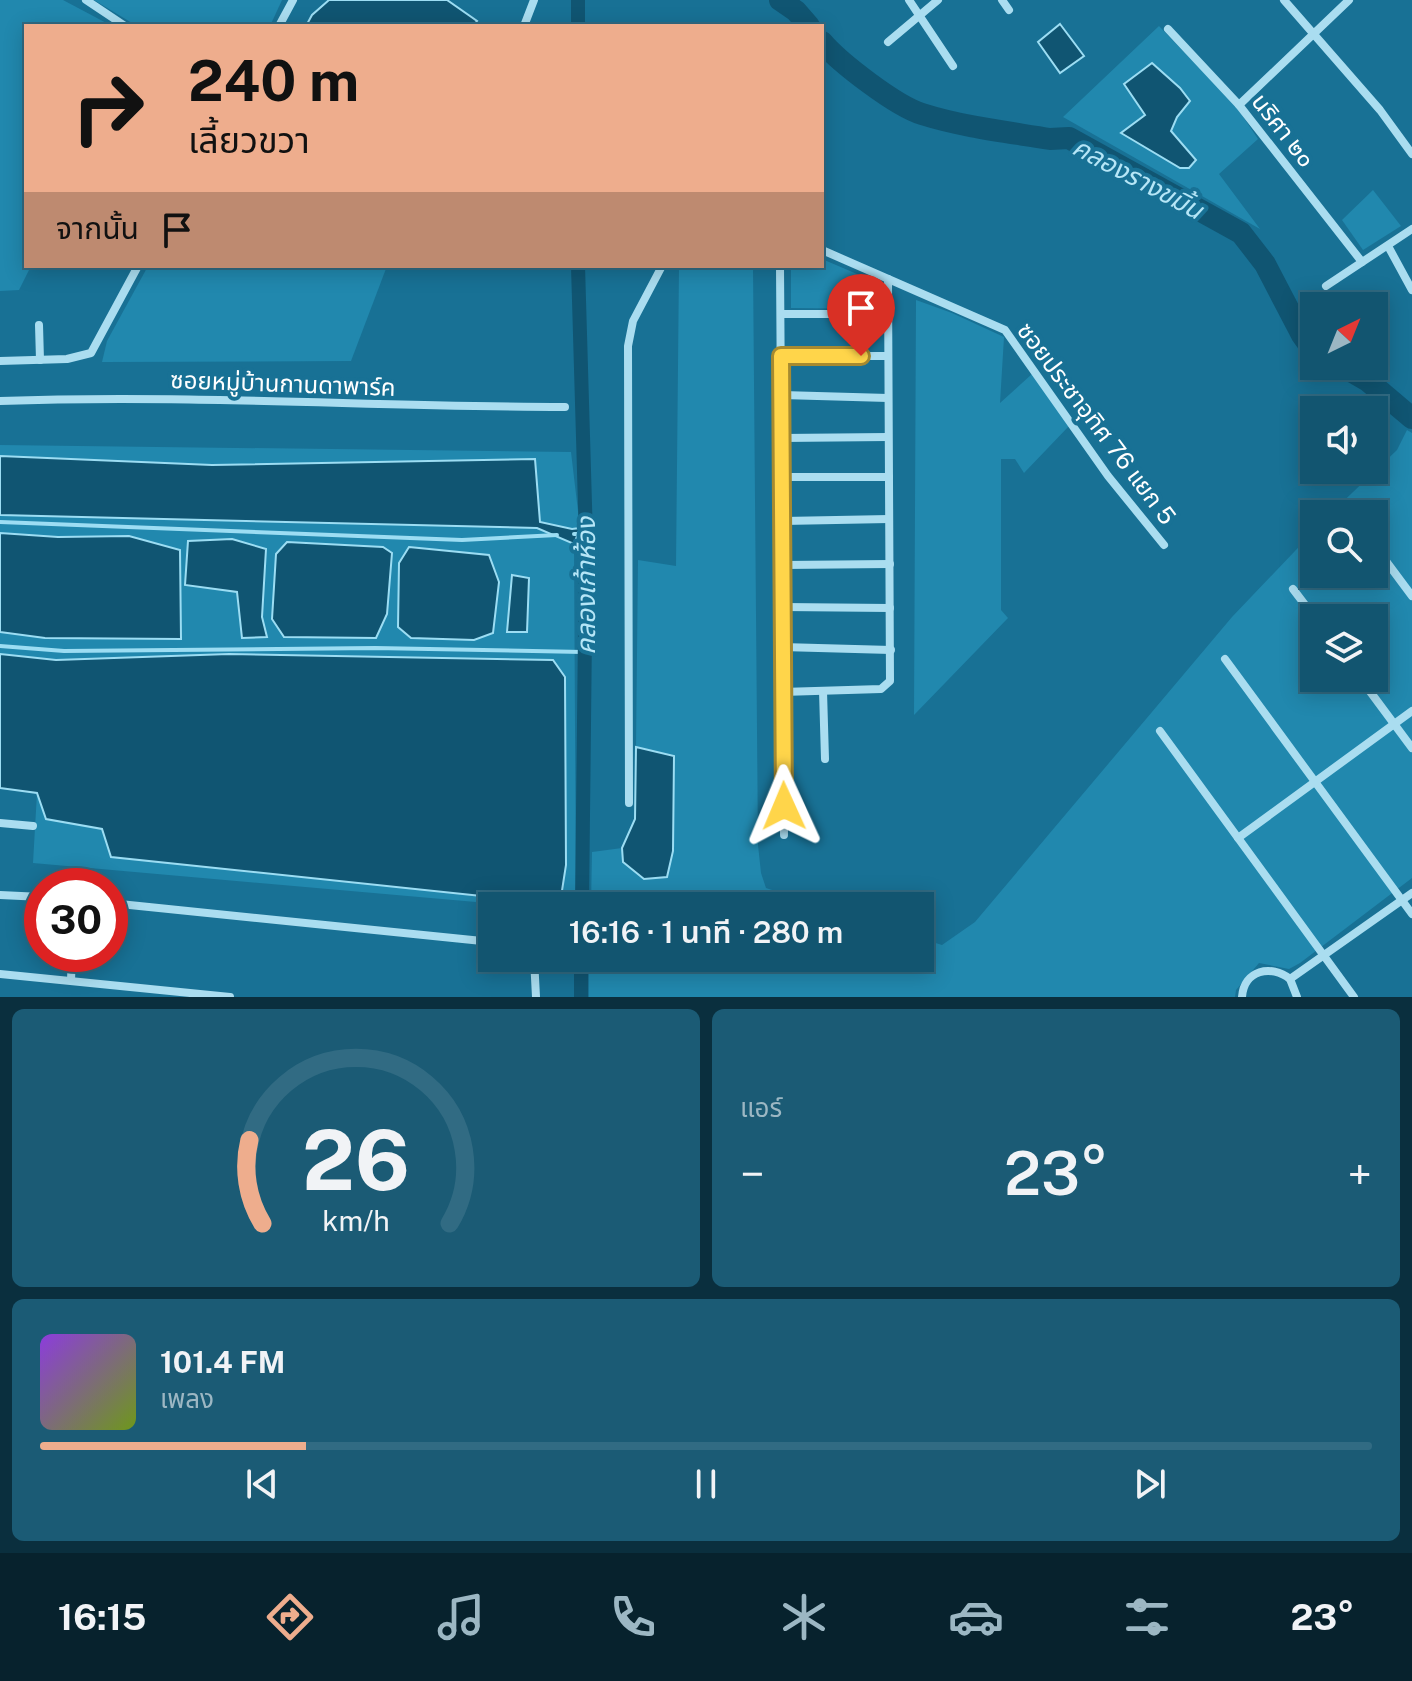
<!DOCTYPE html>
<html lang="th">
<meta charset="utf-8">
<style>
:root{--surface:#125570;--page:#1b5b75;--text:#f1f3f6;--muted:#9cb7c3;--line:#316b83;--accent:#eead8d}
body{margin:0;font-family:"Public Sans","Noto Sans Thai",sans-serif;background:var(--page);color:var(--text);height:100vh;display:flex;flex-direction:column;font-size:30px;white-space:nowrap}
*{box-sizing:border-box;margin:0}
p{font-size:26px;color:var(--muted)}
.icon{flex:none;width:44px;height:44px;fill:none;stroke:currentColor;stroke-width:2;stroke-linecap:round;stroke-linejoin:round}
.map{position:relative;height:997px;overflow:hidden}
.details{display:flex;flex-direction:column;gap:12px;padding:12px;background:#0a2f3e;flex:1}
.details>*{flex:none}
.banner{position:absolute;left:24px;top:24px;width:800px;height:244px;border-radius:0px;box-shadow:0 4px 20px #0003,0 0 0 2px var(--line);background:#eead8d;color:#111;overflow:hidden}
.needle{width:52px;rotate:43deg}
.tools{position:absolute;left:1300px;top:292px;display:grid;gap:16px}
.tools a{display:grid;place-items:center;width:88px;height:88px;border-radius:0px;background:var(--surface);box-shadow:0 4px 20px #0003,0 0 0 2px var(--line);font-size:40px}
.speed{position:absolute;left:24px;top:868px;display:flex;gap:16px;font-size:40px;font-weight:700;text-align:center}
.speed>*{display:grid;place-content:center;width:104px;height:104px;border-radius:50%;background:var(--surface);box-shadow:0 4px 20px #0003,0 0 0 2px var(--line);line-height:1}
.speed .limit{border:12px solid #d22;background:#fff;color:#111}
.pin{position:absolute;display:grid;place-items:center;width:68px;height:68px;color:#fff;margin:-82px -34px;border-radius:50% 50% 50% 0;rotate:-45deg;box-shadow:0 0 8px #0007}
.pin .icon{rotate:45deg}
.me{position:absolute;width:88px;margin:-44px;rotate:359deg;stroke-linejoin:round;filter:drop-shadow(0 0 6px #0008)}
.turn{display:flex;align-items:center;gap:28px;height:168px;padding:0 32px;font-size:36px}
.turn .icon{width:104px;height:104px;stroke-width:2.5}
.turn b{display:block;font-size:56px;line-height:68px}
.then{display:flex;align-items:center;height:76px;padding:0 32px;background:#0003;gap:16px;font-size:30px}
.big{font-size:60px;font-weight:600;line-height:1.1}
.details .card{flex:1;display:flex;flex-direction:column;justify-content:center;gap:12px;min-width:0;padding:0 28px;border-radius:12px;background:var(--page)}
.details .dial{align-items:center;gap:0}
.dial svg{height:208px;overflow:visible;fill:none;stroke:var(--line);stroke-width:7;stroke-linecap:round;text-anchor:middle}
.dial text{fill:var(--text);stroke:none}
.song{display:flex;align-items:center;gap:24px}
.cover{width:96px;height:96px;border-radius:12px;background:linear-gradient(135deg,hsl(270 70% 55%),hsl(80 70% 35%))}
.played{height:8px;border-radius:4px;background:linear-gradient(90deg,var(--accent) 20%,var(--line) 20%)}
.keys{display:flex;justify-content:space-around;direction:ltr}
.heat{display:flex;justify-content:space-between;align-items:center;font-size:44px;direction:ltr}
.details .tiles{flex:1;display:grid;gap:12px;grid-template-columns:1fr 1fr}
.card:last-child{grid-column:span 2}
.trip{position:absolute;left:478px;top:892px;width:456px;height:80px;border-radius:0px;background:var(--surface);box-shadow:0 4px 20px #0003,0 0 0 2px var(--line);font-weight:600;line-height:80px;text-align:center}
.tab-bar{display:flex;height:128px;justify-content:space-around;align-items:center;background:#07222d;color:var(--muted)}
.tab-bar .icon{width:56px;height:56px}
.tab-bar .active{color:var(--accent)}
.tab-bar b{font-size:36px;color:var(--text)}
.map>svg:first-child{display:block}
.green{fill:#2188ae;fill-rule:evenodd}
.water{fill:#105572;stroke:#9cddf3;stroke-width:2}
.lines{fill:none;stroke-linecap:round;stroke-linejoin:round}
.stream{stroke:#9cddf3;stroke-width:4}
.canal{stroke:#105572;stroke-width:14}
.river{stroke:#105572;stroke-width:22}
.street{stroke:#aaddf0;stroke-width:8}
.route-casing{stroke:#a68a30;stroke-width:20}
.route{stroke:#ffd54a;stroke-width:14}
.labels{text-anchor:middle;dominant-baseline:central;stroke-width:8;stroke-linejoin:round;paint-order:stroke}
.street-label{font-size:24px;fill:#fff;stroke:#187195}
.water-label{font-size:26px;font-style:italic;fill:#b6e6f7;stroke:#187195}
</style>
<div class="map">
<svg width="1412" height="997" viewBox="0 0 1412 997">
<rect width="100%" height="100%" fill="#187195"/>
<!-- green -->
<g class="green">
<path d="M 0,0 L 63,0 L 112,26 L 26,26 L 26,266 L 31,266 L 19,290 L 0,291 Z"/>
<path d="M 94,0 L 282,0 L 270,26 L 137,26 Z"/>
<path d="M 1159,26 L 1236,106 L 1258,139 L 1219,174 L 1260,229 L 1063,117 Z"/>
<path d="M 1373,190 L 1401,226 L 1363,250 L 1342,220 Z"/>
<path d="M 822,259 L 885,286 L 884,309 L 791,308 L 791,266 L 822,266 Z"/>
<path d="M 148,266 L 387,266 L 351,361 L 102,362 L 107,341 Z"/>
<path d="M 679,266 L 753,266 L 758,845 L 761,873 L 766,888 L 821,906 L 591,906 L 592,852 L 622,848 L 623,862 L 674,756 L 636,747 L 638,560 L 676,566 Z"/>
<path d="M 916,300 L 952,313 L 1004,337 L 1000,403 L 1032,374 L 1069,426 L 1024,473 L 1015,459 L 1001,459 L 1001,610 L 1008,618 L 914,715 Z"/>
<path d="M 1407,430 L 1412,433 L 1412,878 L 1300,963 L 1289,969 L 1259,963 L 1236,990 L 1235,997 L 589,997 L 589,958 L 920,958 L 920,938 L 942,945 L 975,922 L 1232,617 L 1314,531 L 1314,574 L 1374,574 L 1374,514 L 1330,514 L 1397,450 ZM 1314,618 L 1374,618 L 1374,678 L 1314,678 Z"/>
<path d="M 0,445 L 571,452 L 580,528 L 572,529 L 540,522 L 534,459 L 212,465 L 0,456 Z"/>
<path d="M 0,515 L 537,528 L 574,544 L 576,906 L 521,906 L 33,863 L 37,793 L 46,819 L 102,829 L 561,897 L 566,865 L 565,677 L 553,660 L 229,654 L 56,660 L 0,654 L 0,632 L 45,638 L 58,537 L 0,533 ZM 287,542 L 316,636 L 284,637 ZM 266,549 L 262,617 L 242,637 L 237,592 Z"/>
</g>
<!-- water -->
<g class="water">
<path d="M 329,0 L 447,0 L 477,21 L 473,26 L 306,26 L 312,15 Z"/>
<path d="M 1060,24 L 1084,56 L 1060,73 L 1038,42 Z"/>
<path d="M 1152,63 L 1180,88 L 1190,101 L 1177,117 L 1171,131 L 1196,160 L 1189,168 L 1180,168 L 1121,133 L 1145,115 L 1124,84 Z"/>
<path d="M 0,456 L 212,465 L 535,459 L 540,522 L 572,529 L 580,528 L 574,544 L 537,528 L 0,515 Z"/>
<path d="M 0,533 L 58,537 L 129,536 L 180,550 L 181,639 L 45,638 L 0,632 Z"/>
<path d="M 232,539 L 266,549 L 262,617 L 267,637 L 242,638 L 237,592 L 185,585 L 188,541 Z"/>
<path d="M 287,542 L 383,547 L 392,553 L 387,614 L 376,638 L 284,637 L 272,619 L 276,554 Z"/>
<path d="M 409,547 L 489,555 L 499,582 L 493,633 L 474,640 L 411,638 L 398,627 L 399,563 Z"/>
<path d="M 512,575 L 529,578 L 527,632 L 507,632 Z"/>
<path d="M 0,654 L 56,660 L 229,654 L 553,660 L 565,677 L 566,865 L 561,897 L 538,902 L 111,857 L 102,829 L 46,819 L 37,793 L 0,788 Z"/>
<path d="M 636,747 L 674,756 L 673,851 L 667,877 L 644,879 L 623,862 L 622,848 L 635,819 Z"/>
</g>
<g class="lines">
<!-- stream -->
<g class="stream">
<path d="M 0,522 L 462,540 L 557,535"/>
<path d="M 574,534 L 586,534"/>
<path d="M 0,646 L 64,651 L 375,648 L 583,652"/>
</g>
<!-- canal -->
<g class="canal">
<path d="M 578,0 L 578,26"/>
<path d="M 578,266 L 586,539 L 582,906"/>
<path d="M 581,997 L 581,958"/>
</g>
<!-- river -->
<g class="river">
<path d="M 780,0 L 796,11 L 809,26"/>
<path d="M 822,42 C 840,63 896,106 922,114 C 963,127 1008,132 1050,139 L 1069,138 L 1241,233 L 1265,264 L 1302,335 L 1314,352"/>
<path d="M 1342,366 L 1368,381 L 1412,418"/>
</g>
<!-- street -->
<g class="street">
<path d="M 86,0 L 125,26"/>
<path d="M 909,0 L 953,66"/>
<path d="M 1002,0 L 1009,10"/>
<path d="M 1284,0 L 1380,110 L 1412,154"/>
<path d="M 279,26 L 293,0"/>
<path d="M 524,26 L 534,0"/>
<path d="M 1168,29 L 1239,105 L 1362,262"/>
<path d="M 888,42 L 938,0"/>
<path d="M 1239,105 L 1349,0"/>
<path d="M 1388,246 L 1412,290"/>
<path d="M 822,250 L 1005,330 L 1108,476 L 1164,545"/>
<path d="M 780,266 L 784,835"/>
<path d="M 1326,286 L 1412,229"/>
<path d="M 781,314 L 887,314"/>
<path d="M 39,325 L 40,360"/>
<path d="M 781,356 L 887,356"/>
<path d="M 0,361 L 67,359 L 91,353 L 138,266"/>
<path d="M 782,395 L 888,398"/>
<path d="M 0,401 C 188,394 377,407 565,407"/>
<path d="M 782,438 L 888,437"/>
<path d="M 783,477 L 889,477"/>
<path d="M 783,521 L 889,519"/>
<path d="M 1374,545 L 1412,596"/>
<path d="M 783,565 L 890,564"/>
<path d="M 1293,589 L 1315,618"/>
<path d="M 783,607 L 890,608"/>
<path d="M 782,647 L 891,650"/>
<path d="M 1225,659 L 1412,914"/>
<path d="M 1360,678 L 1412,748"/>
<path d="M 823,691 L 825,759"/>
<path d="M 782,692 L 881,689 L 890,681 L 888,279"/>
<path d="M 1160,731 L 1354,997"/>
<path d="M 629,803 L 628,346 L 633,321 L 662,266"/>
<path d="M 0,823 L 33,826"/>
<path d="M 1238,838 L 1412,711"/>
<path d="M 0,895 L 42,897"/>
<path d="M 110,903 L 492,942"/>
<path d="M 534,958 L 536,997"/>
<path d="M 0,974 L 230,997"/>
<path d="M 1290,979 L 1412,893"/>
<path d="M 71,980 L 72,954"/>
<path d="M 1242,997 C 1244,970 1271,964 1290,979 L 1297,997"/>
</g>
</g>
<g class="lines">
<defs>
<path id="route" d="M 784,806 L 781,356 L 861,356"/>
</defs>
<!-- route casing -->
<use href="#route" class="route-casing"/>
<!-- route -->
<use href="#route" class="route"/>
</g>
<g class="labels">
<!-- street labels -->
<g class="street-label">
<text transform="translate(1284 130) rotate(52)">นริศา ๒๐</text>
<text transform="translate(283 383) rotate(2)">ซอยหมู่บ้านกานดาพาร์ค</text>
<text transform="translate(1097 423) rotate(53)">ซอยประชาอุทิศ 76 แยก 5</text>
</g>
<!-- water labels -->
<g class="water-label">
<text transform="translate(1138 178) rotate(28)">คลองรางขมิ้น</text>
<text transform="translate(585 586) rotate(-90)">คลองเก้าห้อง</text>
</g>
</g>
</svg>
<div class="tools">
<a><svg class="needle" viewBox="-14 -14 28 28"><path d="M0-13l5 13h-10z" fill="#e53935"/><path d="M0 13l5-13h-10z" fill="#9cb7c3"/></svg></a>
<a><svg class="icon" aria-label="sound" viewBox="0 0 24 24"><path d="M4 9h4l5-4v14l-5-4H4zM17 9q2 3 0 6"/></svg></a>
<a><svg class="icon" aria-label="search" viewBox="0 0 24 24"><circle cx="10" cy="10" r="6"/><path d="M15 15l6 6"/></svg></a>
<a><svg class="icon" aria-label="layers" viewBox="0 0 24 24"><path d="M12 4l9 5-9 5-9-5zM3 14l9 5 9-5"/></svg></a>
</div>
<div class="speed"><div class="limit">30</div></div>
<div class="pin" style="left:861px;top:356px;background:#d93025"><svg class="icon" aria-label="arrive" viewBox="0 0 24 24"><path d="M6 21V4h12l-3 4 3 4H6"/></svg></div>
<svg class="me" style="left:784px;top:806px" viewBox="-20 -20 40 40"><path d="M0-17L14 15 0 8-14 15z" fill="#ffd54a" stroke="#fff" stroke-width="4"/></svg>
<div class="trip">16:16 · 1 นาที · 280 m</div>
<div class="banner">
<div class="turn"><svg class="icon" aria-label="right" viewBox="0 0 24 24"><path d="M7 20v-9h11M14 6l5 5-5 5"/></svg><div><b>240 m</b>เลี้ยวขวา</div></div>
<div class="then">จากนั้น<svg class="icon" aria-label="arrive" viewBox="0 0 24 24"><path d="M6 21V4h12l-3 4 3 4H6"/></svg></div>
</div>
</div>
<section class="details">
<div class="tiles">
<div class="card dial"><svg viewBox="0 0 100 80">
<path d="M14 69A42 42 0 1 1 86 69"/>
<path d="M14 69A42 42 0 0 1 9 37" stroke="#eead8d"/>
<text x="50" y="56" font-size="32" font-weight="700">26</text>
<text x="50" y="72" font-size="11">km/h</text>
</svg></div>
<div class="card"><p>แอร์</p>
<div class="heat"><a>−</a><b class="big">23°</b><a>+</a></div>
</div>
<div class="card">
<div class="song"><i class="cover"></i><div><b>101.4 FM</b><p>เพลง</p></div></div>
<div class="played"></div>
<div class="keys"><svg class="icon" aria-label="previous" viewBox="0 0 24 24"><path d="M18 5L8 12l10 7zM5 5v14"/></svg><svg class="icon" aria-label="pause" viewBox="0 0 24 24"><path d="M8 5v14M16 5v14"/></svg><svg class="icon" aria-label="next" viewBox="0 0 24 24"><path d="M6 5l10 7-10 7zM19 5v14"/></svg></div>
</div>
</div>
</section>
<nav class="tab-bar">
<b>16:15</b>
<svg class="icon active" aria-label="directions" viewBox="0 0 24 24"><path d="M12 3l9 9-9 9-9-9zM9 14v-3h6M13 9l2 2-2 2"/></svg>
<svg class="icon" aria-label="music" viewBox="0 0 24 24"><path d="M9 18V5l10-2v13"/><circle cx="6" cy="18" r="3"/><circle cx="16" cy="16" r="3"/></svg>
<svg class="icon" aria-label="phone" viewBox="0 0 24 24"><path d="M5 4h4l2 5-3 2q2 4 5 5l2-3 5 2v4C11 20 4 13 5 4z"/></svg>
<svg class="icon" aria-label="climate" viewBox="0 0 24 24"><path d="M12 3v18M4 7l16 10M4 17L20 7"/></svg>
<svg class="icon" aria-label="car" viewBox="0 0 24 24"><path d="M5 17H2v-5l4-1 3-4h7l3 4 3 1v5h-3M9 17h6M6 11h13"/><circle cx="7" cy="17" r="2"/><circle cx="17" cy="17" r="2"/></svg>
<svg class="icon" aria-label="filters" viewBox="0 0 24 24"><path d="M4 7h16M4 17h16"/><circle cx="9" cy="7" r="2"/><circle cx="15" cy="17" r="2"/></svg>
<b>23°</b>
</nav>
